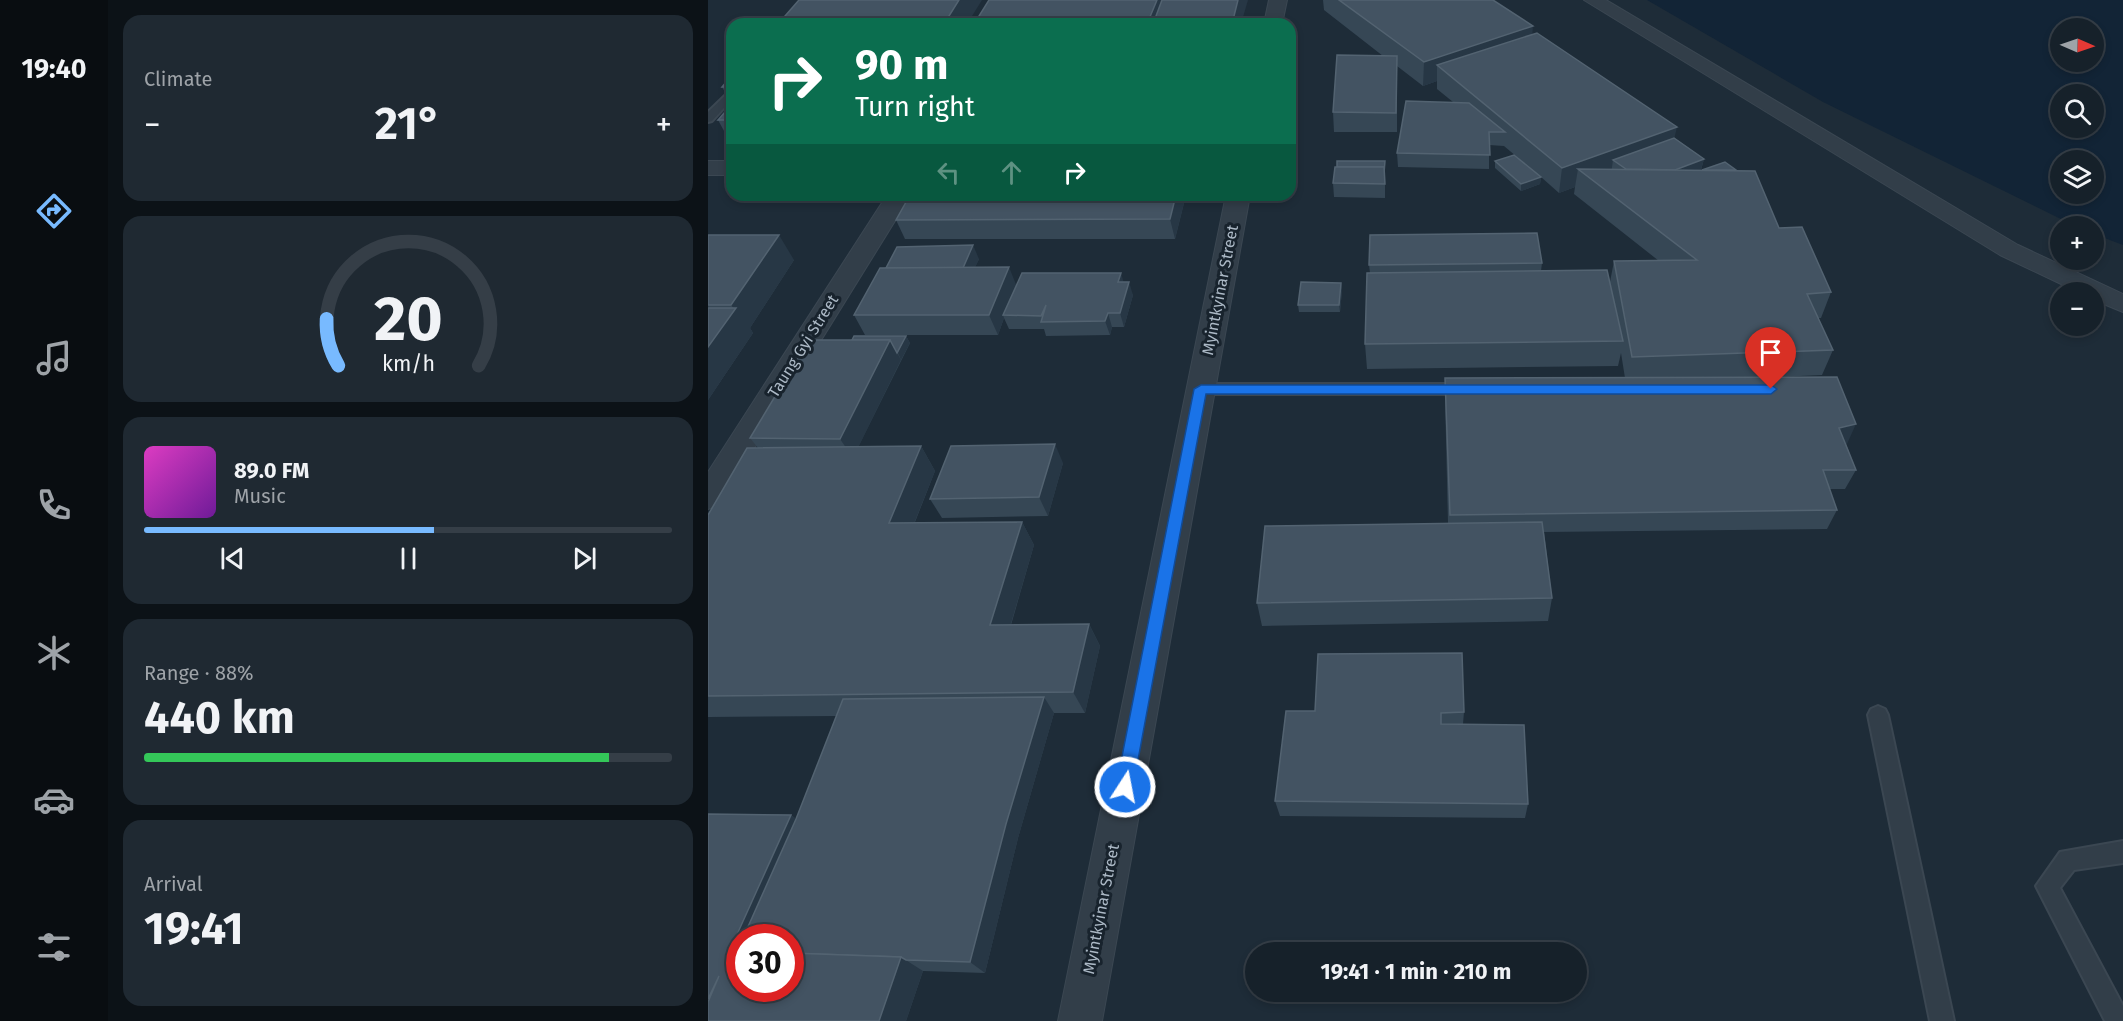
<!DOCTYPE html>
<meta charset="utf-8">
<style>
:root{--surface:#16212a;--page:#1f2932;--text:#f1f3f6;--muted:#9ea3a8;--line:#353e47;--accent:#78baff}
body{margin:0;font-family:"Fira Sans",sans-serif;background:var(--page);color:var(--text);height:100vh;display:flex;flex-direction:column;font-size:22px;white-space:nowrap}
*{box-sizing:border-box;margin:0}
p{font-size:20px;color:var(--muted)}
.icon{flex:none;width:33px;height:33px;fill:none;stroke:currentColor;stroke-width:2;stroke-linecap:round;stroke-linejoin:round}
.map{position:relative;flex:1;overflow:hidden}
.side{display:flex;flex-direction:column;gap:15px;padding:15px;background:#0c1217;width:600px}
.side>*{flex:none}
.top-card{position:absolute;left:18px;top:18px;width:570px;height:183px;border-radius:18px;box-shadow:0 3px 9px #0003,0 0 0 2px var(--line);background:#0b6e4f;color:#fff;overflow:hidden}
.needle{width:39px;rotate:92deg}
.tools{position:absolute;left:1342px;top:18px;display:grid;gap:12px}
.tools a{display:grid;place-items:center;width:54px;height:54px;border-radius:50%;background:var(--surface);box-shadow:0 3px 9px #0003,0 0 0 2px var(--line);font-size:30px}
.speed{position:absolute;left:18px;top:924px;display:flex;gap:12px;font-size:30px;font-weight:700;text-align:center}
.speed>*{display:grid;place-content:center;width:78px;height:78px;border-radius:50%;background:var(--surface);box-shadow:0 3px 9px #0003,0 0 0 2px var(--line);line-height:1}
.speed .limit{border:9px solid #d22;background:#fff;color:#111}
.pin{position:absolute;display:grid;place-items:center;width:51px;height:51px;color:#fff;margin:-62px -26px;border-radius:50% 50% 50% 0;rotate:-45deg;box-shadow:0 0 6px #0007}
.pin .icon{rotate:45deg}
.me{position:absolute;width:66px;margin:-33px;rotate:11deg;stroke-linejoin:round;filter:drop-shadow(0 0 4px #0008)}
.turn{display:flex;align-items:center;gap:21px;height:126px;padding:0 30px;font-size:27px}
.turn .icon{width:78px;height:78px;stroke-width:2.5}
.turn b{display:block;font-size:42px;line-height:51px}
.lanes{display:flex;align-items:center;height:57px;padding:0 30px;background:#0003;justify-content:center;gap:30px;direction:ltr}
.lanes .off{opacity:.35}
.big{font-size:45px;font-weight:700;line-height:1.1}
.side .card{flex:1;display:flex;flex-direction:column;justify-content:center;gap:9px;min-width:0;padding:0 21px;border-radius:18px;background:var(--page)}
.side .dial{align-items:center;gap:0}
.dial svg{height:156px;overflow:visible;fill:none;stroke:var(--line);stroke-width:7;stroke-linecap:round;text-anchor:middle}
.dial text{fill:var(--text);stroke:none}
.song{display:flex;align-items:center;gap:18px}
.cover{width:72px;height:72px;border-radius:9px;background:linear-gradient(135deg,hsl(310 70% 55%),hsl(280 70% 35%))}
.played{height:6px;border-radius:3px;background:linear-gradient(90deg,var(--accent) 55%,var(--line) 55%)}
.keys{display:flex;justify-content:space-around;direction:ltr}
.heat{display:flex;justify-content:space-between;align-items:center;font-size:33px;direction:ltr}
.charge{height:9px;border-radius:4px;background:linear-gradient(90deg,#34c759 88%,var(--line) 0)}
.trip{position:absolute;left:537px;top:942px;width:342px;height:60px;border-radius:30px;background:var(--surface);box-shadow:0 3px 9px #0003,0 0 0 2px var(--line);font-weight:700;line-height:60px;text-align:center}
main{display:flex;flex:1;min-height:0}
.tabs{display:flex;flex-direction:column;width:108px;justify-content:space-around;align-items:center;background:#090d11;color:var(--muted)}
.tabs .icon{width:42px;height:42px}
.tabs .current{color:var(--accent)}
.tabs b{font-size:27px;color:var(--text)}
.map>svg:first-child{display:block}
.water{fill:#122436;fill-rule:evenodd}
.lines{fill:none;stroke-linecap:round;stroke-linejoin:round}
.service-casing{stroke:#3b4752;stroke-width:4}
.minor-casing{stroke:#3b4752;stroke-width:2}
.service{fill:#323e49;fill-rule:evenodd}
.minor{fill:#323e49;fill-rule:evenodd}
.wall{fill:#364755}
.shaded-wall{fill:#273745}
.building{fill:#435362;stroke:#536371;stroke-width:1.5}
.route{fill:#1a73e8;stroke:#114b97;stroke-width:1.5}
.labels{text-anchor:middle;dominant-baseline:central;stroke-width:6;stroke-linejoin:round;paint-order:stroke}
.street-label{font-size:16px;fill:#acb9c6;stroke:#18232d}
</style>
<main>
<nav class="tabs">
<b>19:40</b>
<svg class="icon current" aria-label="directions" viewBox="0 0 24 24"><path d="M12 3l9 9-9 9-9-9zM9 14v-3h6M13 9l2 2-2 2"/></svg>
<svg class="icon" aria-label="music" viewBox="0 0 24 24"><path d="M9 18V5l10-2v13"/><circle cx="6" cy="18" r="3"/><circle cx="16" cy="16" r="3"/></svg>
<svg class="icon" aria-label="phone" viewBox="0 0 24 24"><path d="M5 4h4l2 5-3 2q2 4 5 5l2-3 5 2v4C11 20 4 13 5 4z"/></svg>
<svg class="icon" aria-label="climate" viewBox="0 0 24 24"><path d="M12 3v18M4 7l16 10M4 17L20 7"/></svg>
<svg class="icon" aria-label="car" viewBox="0 0 24 24"><path d="M5 17H2v-5l4-1 3-4h7l3 4 3 1v5h-3M9 17h6M6 11h13"/><circle cx="7" cy="17" r="2"/><circle cx="17" cy="17" r="2"/></svg>
<svg class="icon" aria-label="filters" viewBox="0 0 24 24"><path d="M4 7h16M4 17h16"/><circle cx="9" cy="7" r="2"/><circle cx="15" cy="17" r="2"/></svg>
</nav>
<section class="side">
<div class="card"><p>Climate</p>
<div class="heat"><a>−</a><b class="big">21°</b><a>+</a></div>
</div>
<div class="card dial"><svg viewBox="0 0 100 80">
<path d="M14 69A42 42 0 1 1 86 69"/>
<path d="M14 69A42 42 0 0 1 8 45" stroke="#78baff"/>
<text x="50" y="56" font-size="32" font-weight="700">20</text>
<text x="50" y="72" font-size="11">km/h</text>
</svg></div>
<div class="card">
<div class="song"><i class="cover"></i><div><b>89.0 FM</b><p>Music</p></div></div>
<div class="played"></div>
<div class="keys"><svg class="icon" aria-label="previous" viewBox="0 0 24 24"><path d="M18 5L8 12l10 7zM5 5v14"/></svg><svg class="icon" aria-label="pause" viewBox="0 0 24 24"><path d="M8 5v14M16 5v14"/></svg><svg class="icon" aria-label="next" viewBox="0 0 24 24"><path d="M6 5l10 7-10 7zM19 5v14"/></svg></div>
</div>
<div class="card"><p>Range · 88%</p><b class="big">440 km</b><div class="charge"></div></div>
<div class="card"><p>Arrival</p><b class="big">19:41</b></div>
</section>
<div class="map">
<svg width="1415" height="1021" viewBox="0 0 1415 1021">
<rect width="100%" height="100%" fill="#1e2c38"/>
<!-- water -->
<path class="water" d="M 939,0 L 1415,0 L 1415,245 L 1386,234 L 1386,226 L 1367,226 L 1115,102 ZM 1353,28 L 1386,28 L 1386,62 L 1353,62 ZM 1353,94 L 1386,94 L 1386,128 L 1353,128 ZM 1353,160 L 1386,160 L 1386,194 L 1353,194 Z"/>
<g class="lines">
<defs>
<g id="service">
<path d="M 24,89 L 24,99 L 4,121 L 0,122 L 0,112 Z"/>
<path d="M 493,384 L 759,384 L 766,389 L 759,394 L 493,394 L 486,389 Z"/>
<path d="M 1170,706 L 1177,709 L 1180,715 L 1246,1021 L 1222,1021 L 1160,715 L 1163,709 Z"/>
<path d="M 1415,841 L 1415,863 L 1366,870 L 1352,888 L 1415,1006 L 1415,1021 L 1397,1021 L 1328,886 L 1352,852 Z"/>
</g>
<g id="minor">
<path d="M 561,0 L 579,0 L 574,24 L 556,24 Z"/>
<path d="M 876,0 L 898,0 L 1310,245 L 1415,294 L 1415,312 L 1386,300 L 1386,292 L 1370,292 L 1292,255 Z"/>
<rect x="0" y="161" width="24" height="14"/>
<path d="M 179,195 L 203,195 L 11,505 L 0,509 L 0,472 Z"/>
<path d="M 518,195 L 542,195 L 394,1021 L 350,1021 Z"/>
</g>
</defs>
<!-- service casing -->
<use href="#service" class="service-casing"/>
<!-- minor casing -->
<use href="#minor" class="minor-casing"/>
<!-- service -->
<use href="#service" class="service"/>
<!-- minor -->
<use href="#minor" class="minor"/>
</g>
<!-- wall -->
<g class="wall">
<path d="M 615,0 L 785,0 L 824,35 L 996,159 L 993,170 L 1071,228 L 1123,292 L 1113,318 L 1110,318 L 1125,350 L 1114,375 L 1068,377 L 1139,444 L 1138,444 L 1148,470 L 1137,489 L 1121,489 L 1129,510 L 1119,529 L 836,532 L 844,598 L 840,621 L 554,626 L 549,603 L 740,523 L 737,398 L 737,378 L 917,378 L 913,353 L 910,366 L 659,369 L 657,344 L 662,273 L 661,265 L 834,263 L 833,271 L 902,282 L 906,261 L 951,261 L 866,194 L 867,187 L 851,193 L 833,177 L 832,184 L 813,191 L 787,168 L 787,161 L 815,162 L 796,146 L 781,145 L 781,169 L 690,167 L 689,153 L 745,102 L 729,89 L 729,81 L 715,86 L 689,66 L 689,132 L 626,132 L 625,112 L 675,56 L 616,10 Z"/>
<path d="M 14,87 L 24,87 L 24,104 Z"/>
<path d="M 24,104 L 24,140 L 21,140 L 10,120 Z"/>
<path d="M 677,180 L 677,198 L 626,197 L 625,183 Z"/>
<path d="M 478,195 L 467,239 L 197,239 L 188,220 Z"/>
<path d="M 0,235 L 86,260 L 42,328 L 45,333 L 0,400 Z"/>
<path d="M 271,259 L 267,267 L 308,286 L 415,282 L 425,295 L 416,327 L 404,327 L 402,335 L 338,336 L 336,329 L 301,329 L 296,318 L 290,335 L 157,335 L 146,315 L 178,268 Z"/>
<path d="M 633,283 L 634,290 L 632,312 L 591,312 L 590,305 Z"/>
<path d="M 198,336 L 202,343 L 150,447 L 213,446 L 227,471 L 207,522 L 314,522 L 326,545 L 303,625 L 381,624 L 392,646 L 377,713 L 346,713 L 310,838 L 277,973 L 215,971 L 198,1021 L 0,1021 L 83,815 L 88,819 L 129,716 L 0,717 L 0,515 L 50,448 L 42,438 L 144,340 Z"/>
<path d="M 355,463 L 340,516 L 234,518 L 222,499 Z"/>
<path d="M 578,711 L 756,712 L 755,724 L 820,804 L 817,818 L 572,816 L 567,801 Z"/>
</g>
<!-- shaded-wall -->
<g class="shaded-wall">
<path d="M 251,0 L 274,0 L 259,24 L 236,24 Z"/>
<path d="M 449,0 L 462,0 L 453,24 L 439,24 Z"/>
<path d="M 530,0 L 540,0 L 533,24 L 524,24 Z"/>
<path d="M 825,26 L 823,49 L 729,65 L 729,81 L 715,86 L 716,62 Z"/>
<path d="M 969,127 L 963,152 L 905,160 L 903,174 L 870,169 L 867,187 L 851,193 L 854,168 Z"/>
<path d="M 996,159 L 992,173 L 938,181 Z"/>
<path d="M 833,177 L 832,184 L 813,191 L 813,184 Z"/>
<path d="M 468,195 L 478,195 L 467,239 L 462,219 Z"/>
<path d="M 71,235 L 86,260 L 42,328 L 45,333 L 0,400 L 0,347 L 27,310 L 23,305 Z"/>
<path d="M 265,245 L 271,259 L 258,287 L 252,274 Z"/>
<path d="M 301,267 L 309,287 L 295,315 L 296,318 L 290,335 L 281,315 Z"/>
<path d="M 413,273 L 417,287 L 410,282 Z"/>
<path d="M 421,282 L 425,295 L 416,327 L 412,313 Z"/>
<path d="M 633,283 L 634,290 L 632,312 L 631,305 Z"/>
<path d="M 400,313 L 404,327 L 402,335 L 397,321 Z"/>
<path d="M 198,336 L 202,343 L 193,360 L 190,353 Z"/>
<path d="M 182,340 L 193,360 L 145,458 L 132,439 Z"/>
<path d="M 1148,424 L 1139,444 L 1122,447 L 1131,428 Z"/>
<path d="M 347,444 L 355,463 L 340,516 L 331,497 Z"/>
<path d="M 213,446 L 227,471 L 197,546 L 181,523 Z"/>
<path d="M 314,522 L 326,545 L 296,647 L 282,625 Z"/>
<path d="M 381,624 L 392,646 L 377,713 L 365,692 Z"/>
<path d="M 336,697 L 346,713 L 310,838 L 277,973 L 262,962 L 298,824 Z"/>
<path d="M 83,815 L 106,833 L 61,938 L 32,938 L 32,954 L 22,950 Z"/>
<path d="M 193,957 L 215,971 L 198,1021 L 171,1021 Z"/>
</g>
<!-- building -->
<g class="building">
<path d="M 91,0 L 251,0 L 236,24 L 70,24 Z"/>
<path d="M 281,0 L 449,0 L 439,24 L 266,24 Z"/>
<path d="M 454,0 L 530,0 L 524,24 L 445,24 Z"/>
<path d="M 631,0 L 785,0 L 825,26 L 716,62 Z"/>
<path d="M 829,33 L 969,127 L 854,168 L 729,65 Z"/>
<path d="M 629,55 L 689,56 L 688,113 L 625,112 Z"/>
<path d="M 24,75 L 24,87 L 14,87 Z"/>
<path d="M 698,101 L 761,103 L 797,132 L 781,132 L 782,155 L 689,153 Z"/>
<path d="M 24,104 L 24,120 L 10,120 Z"/>
<path d="M 966,138 L 996,159 L 967,170 L 918,169 L 905,160 Z"/>
<path d="M 806,155 L 833,177 L 813,184 L 787,161 Z"/>
<path d="M 629,161 L 677,161 L 676,173 L 676,167 L 629,167 Z"/>
<path d="M 1017,162 L 1028,170 L 994,170 Z"/>
<path d="M 627,167 L 676,167 L 677,184 L 625,183 Z"/>
<path d="M 870,169 L 1047,171 L 1071,228 L 1094,227 L 1123,292 L 1099,294 L 1125,350 L 924,357 L 906,261 L 989,260 Z"/>
<path d="M 202,195 L 468,195 L 462,219 L 188,220 Z"/>
<path d="M 829,233 L 834,263 L 661,265 L 662,235 Z"/>
<path d="M 0,235 L 71,235 L 23,305 L 0,305 Z"/>
<path d="M 265,245 L 255,268 L 178,268 L 189,247 Z"/>
<path d="M 301,267 L 281,315 L 146,315 L 172,268 Z"/>
<path d="M 899,270 L 915,341 L 657,344 L 659,273 Z"/>
<path d="M 314,273 L 413,273 L 410,282 L 421,282 L 412,313 L 400,313 L 397,321 L 333,322 L 338,305 L 333,316 L 295,315 Z"/>
<path d="M 593,282 L 633,283 L 631,305 L 590,305 Z"/>
<path d="M 0,308 L 28,308 L 0,347 Z"/>
<path d="M 146,336 L 198,336 L 189,353 L 182,340 L 144,340 Z"/>
<path d="M 101,340 L 182,340 L 132,439 L 42,438 Z"/>
<path d="M 1129,377 L 1148,424 L 1131,428 L 1148,470 L 1115,470 L 1129,510 L 742,515 L 737,378 Z"/>
<path d="M 347,444 L 331,497 L 222,499 L 243,446 Z"/>
<path d="M 213,446 L 181,523 L 314,522 L 282,625 L 381,624 L 365,692 L 0,696 L 0,515 L 39,448 Z"/>
<path d="M 834,522 L 844,598 L 549,603 L 557,526 Z"/>
<path d="M 754,653 L 756,712 L 733,713 L 733,724 L 816,725 L 820,804 L 567,801 L 578,711 L 607,711 L 610,654 Z"/>
<path d="M 336,697 L 298,824 L 262,962 L 198,960 L 193,957 L 82,953 L 82,938 L 35,938 L 88,819 L 135,699 Z"/>
<path d="M 0,814 L 83,815 L 22,950 L 32,951 L 32,988 L 82,988 L 82,953 L 193,957 L 171,1021 L 0,1021 L 0,1002 L 11,976 L 0,999 Z"/>
</g>
<!-- route -->
<path class="route" d="M 493,385 L 1063,385 L 1069,389 L 1063,394 L 498,394 L 425,787 L 422,793 L 417,795 L 411,793 L 408,787 L 486,389 Z"/>
<g class="labels">
<!-- street labels -->
<g class="street-label">
<text transform="translate(512 290) rotate(-79)">Myintkyinar Street</text>
<text transform="translate(95 346) rotate(-58)">Taung Gyi Street</text>
<text transform="translate(393 909) rotate(-79)">Myintkyinar Street</text>
</g>
</g>
</svg>
<div class="tools">
<a><svg class="needle" viewBox="-14 -14 28 28"><path d="M0-13l5 13h-10z" fill="#e53935"/><path d="M0 13l5-13h-10z" fill="#9ea3a8"/></svg></a>
<a><svg class="icon" aria-label="search" viewBox="0 0 24 24"><circle cx="10" cy="10" r="6"/><path d="M15 15l6 6"/></svg></a>
<a><svg class="icon" aria-label="layers" viewBox="0 0 24 24"><path d="M12 4l9 5-9 5-9-5zM3 14l9 5 9-5"/></svg></a>
<a>+</a>
<a>−</a>
</div>
<div class="speed"><div class="limit">30</div></div>
<div class="pin" style="left:1063px;top:389px;background:#d93025"><svg class="icon" aria-label="arrive" viewBox="0 0 24 24"><path d="M6 21V4h12l-3 4 3 4H6"/></svg></div>
<svg class="me" style="left:417px;top:787px" viewBox="-20 -20 40 40"><circle r="17" fill="#1a73e8" stroke="#fff" stroke-width="3"/><path d="M0-11L8 9 0 5-8 9z" fill="#fff"/></svg>
<div class="trip">19:41 · 1 min · 210 m</div>
<div class="top-card">
<div class="turn"><svg class="icon" aria-label="right" viewBox="0 0 24 24"><path d="M7 20v-9h11M14 6l5 5-5 5"/></svg><div><b>90 m</b>Turn right</div></div>
<div class="lanes"><svg class="icon off" aria-label="left" viewBox="0 0 24 24"><path d="M17 20v-9H6M10 6l-5 5 5 5"/></svg><svg class="icon off" aria-label="ahead" viewBox="0 0 24 24"><path d="M12 20V5M6 11l6-6 6 6"/></svg><svg class="icon" aria-label="right" viewBox="0 0 24 24"><path d="M7 20v-9h11M14 6l5 5-5 5"/></svg></div>
</div>
</div>
</main>
